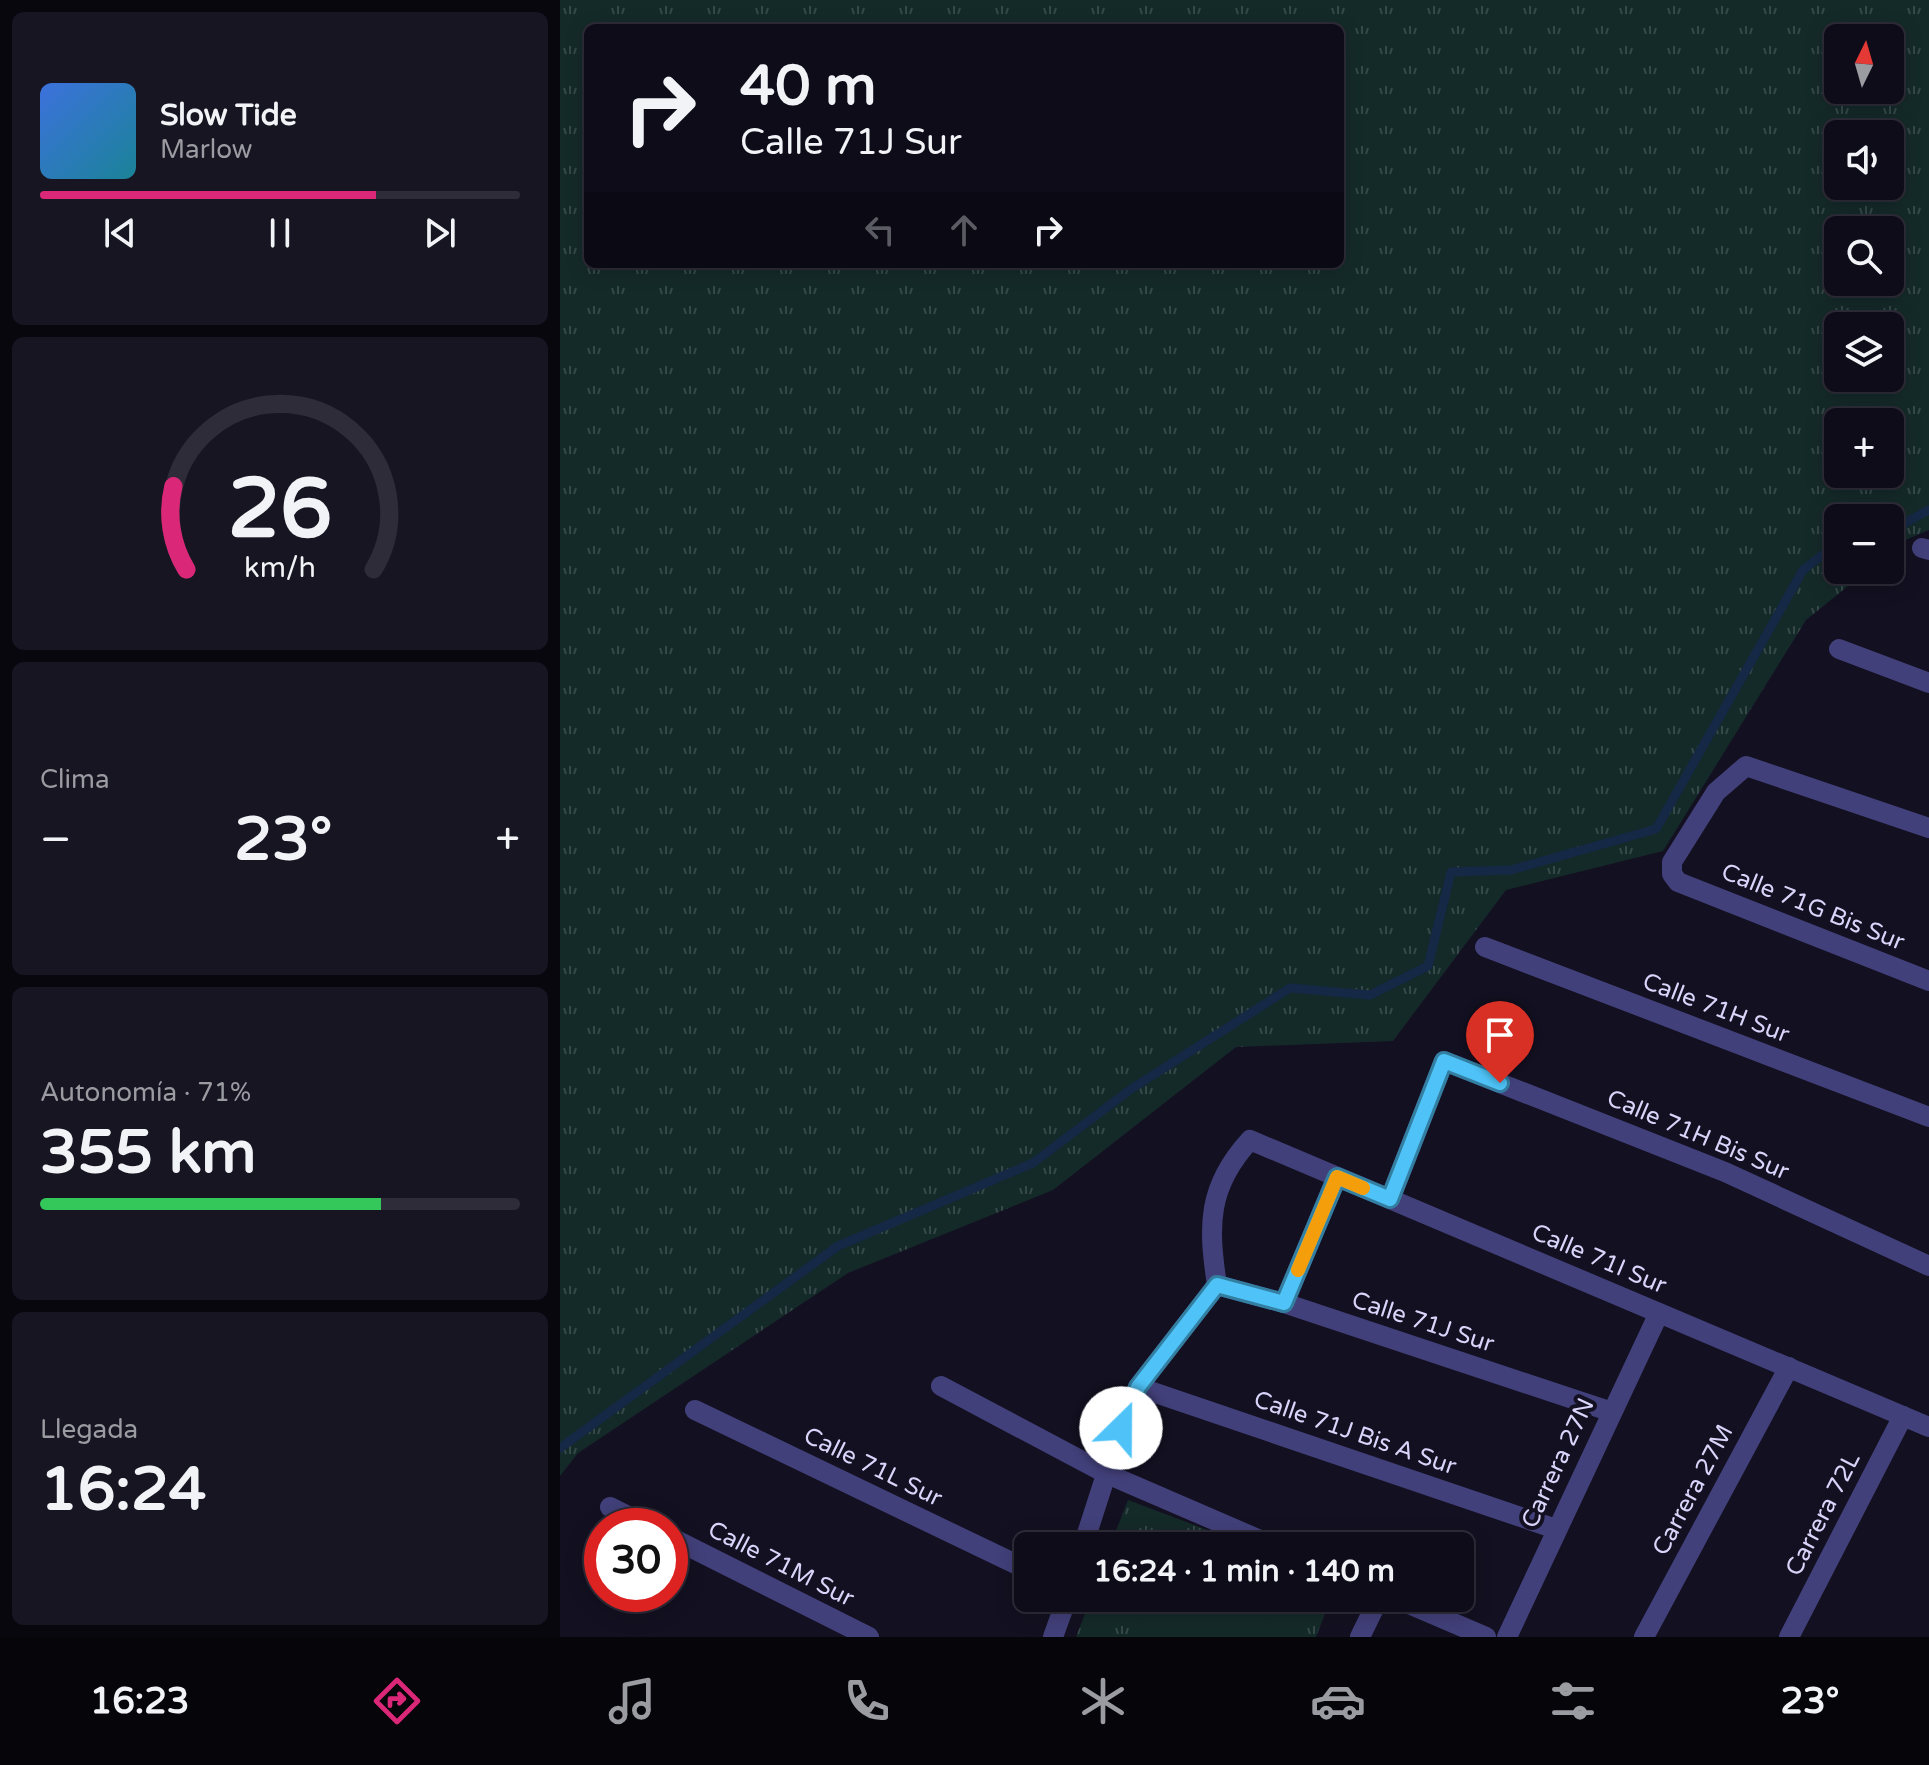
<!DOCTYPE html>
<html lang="es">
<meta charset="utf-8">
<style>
:root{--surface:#0e0c19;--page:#171522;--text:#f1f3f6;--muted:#9b9ba2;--line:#2e2c38;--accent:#db2777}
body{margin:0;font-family:"Varela Round",sans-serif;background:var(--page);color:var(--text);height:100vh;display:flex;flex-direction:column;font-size:30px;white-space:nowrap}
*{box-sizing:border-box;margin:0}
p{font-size:26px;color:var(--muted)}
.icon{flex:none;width:44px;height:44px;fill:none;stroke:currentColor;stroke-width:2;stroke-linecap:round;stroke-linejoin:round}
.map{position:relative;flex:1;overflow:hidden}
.sheet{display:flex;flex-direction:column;gap:12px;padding:12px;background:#08070e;width:560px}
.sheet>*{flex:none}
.hud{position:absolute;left:24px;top:24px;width:760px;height:244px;border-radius:12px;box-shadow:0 4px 20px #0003,0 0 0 2px var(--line);background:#0e0c19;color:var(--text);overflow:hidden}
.needle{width:52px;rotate:5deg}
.tools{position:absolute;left:1264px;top:24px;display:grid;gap:16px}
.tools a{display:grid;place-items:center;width:80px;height:80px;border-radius:12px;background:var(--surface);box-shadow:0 4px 20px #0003,0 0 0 2px var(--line);font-size:40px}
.speed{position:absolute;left:24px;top:1508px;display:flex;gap:16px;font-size:40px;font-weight:700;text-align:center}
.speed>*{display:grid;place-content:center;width:104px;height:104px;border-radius:50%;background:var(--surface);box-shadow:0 4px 20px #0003,0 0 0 2px var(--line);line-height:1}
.speed .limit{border:12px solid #d22;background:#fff;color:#111}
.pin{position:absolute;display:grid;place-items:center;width:68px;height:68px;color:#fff;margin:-82px -34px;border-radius:50% 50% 50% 0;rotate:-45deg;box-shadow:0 0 8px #0007}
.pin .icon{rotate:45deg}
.me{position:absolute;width:88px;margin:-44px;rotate:23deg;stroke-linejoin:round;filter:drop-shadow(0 0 6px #0008)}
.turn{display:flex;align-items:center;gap:28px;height:168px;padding:0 24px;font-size:36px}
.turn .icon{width:104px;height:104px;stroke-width:2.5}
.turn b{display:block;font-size:56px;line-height:68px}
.lanes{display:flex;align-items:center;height:76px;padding:0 24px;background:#0003;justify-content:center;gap:40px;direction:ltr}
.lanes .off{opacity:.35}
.big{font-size:60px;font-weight:700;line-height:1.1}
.sheet .widget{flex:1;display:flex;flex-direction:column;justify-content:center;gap:12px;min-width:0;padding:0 28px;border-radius:12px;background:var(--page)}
.sheet .dial{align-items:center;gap:0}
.dial svg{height:208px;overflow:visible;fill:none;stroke:var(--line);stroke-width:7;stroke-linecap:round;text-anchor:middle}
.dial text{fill:var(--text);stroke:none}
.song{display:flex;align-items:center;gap:24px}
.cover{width:96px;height:96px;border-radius:12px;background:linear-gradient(135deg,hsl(220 70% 55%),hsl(190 70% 35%))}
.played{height:8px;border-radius:4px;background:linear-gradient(90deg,var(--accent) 70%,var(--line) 70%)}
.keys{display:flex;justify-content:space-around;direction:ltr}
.heat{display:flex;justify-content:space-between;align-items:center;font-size:44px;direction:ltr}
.charge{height:12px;border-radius:6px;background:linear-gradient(90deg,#34c759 71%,var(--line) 0)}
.trip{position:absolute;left:454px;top:1532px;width:460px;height:80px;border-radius:12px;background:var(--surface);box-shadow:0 4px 20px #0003,0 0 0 2px var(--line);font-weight:700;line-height:80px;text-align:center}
.tabs{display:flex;height:128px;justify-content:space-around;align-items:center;background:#06050a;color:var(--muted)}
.tabs .icon{width:56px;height:56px}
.tabs .selected{color:var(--accent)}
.tabs b{font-size:36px;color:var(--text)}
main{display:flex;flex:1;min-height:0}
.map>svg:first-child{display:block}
.grass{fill:url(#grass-tufts);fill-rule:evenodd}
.pitch{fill:#142a29}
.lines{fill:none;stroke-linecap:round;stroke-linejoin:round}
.stream{stroke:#152845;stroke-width:9}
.street{stroke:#42407a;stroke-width:20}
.route-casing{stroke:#337fa1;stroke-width:20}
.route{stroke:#4fc3f7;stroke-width:14}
.slow{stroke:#f59e0b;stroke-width:14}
.labels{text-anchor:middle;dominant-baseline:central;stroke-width:8;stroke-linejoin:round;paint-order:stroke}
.street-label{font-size:24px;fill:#d9d4fa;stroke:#131021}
</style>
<main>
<section class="sheet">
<div class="widget">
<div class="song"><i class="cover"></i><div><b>Slow Tide</b><p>Marlow</p></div></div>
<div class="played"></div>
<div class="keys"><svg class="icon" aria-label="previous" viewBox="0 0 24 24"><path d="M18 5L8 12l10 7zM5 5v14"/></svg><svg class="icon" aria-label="pause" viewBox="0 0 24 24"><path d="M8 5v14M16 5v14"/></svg><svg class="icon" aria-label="next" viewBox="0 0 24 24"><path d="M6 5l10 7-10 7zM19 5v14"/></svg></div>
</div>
<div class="widget dial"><svg viewBox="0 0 100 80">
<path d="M14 69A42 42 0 1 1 86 69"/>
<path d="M14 69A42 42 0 0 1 9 37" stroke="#db2777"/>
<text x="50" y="56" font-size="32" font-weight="700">26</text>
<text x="50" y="72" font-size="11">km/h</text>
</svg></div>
<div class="widget"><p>Clima</p>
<div class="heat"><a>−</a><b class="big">23°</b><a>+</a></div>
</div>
<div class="widget"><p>Autonomía · 71%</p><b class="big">355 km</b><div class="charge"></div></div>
<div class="widget"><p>Llegada</p><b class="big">16:24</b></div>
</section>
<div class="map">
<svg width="1369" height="1637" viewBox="0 0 1369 1637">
<defs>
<pattern id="grass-tufts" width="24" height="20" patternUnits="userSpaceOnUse" patternTransform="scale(2)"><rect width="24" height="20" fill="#142a29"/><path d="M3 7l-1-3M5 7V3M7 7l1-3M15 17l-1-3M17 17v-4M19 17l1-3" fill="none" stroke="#364849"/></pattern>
</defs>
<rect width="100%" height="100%" fill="#131021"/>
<!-- grass -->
<g class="grass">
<path d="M 0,0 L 1369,0 L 1369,530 L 1343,541 L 1330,552 L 1330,518 L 1278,518 L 1278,570 L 1308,570 L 1246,620 L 1103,851 L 946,890 L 833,1041 L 676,1047 L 493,1190 L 288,1273 L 18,1453 L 0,1476 ZM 28,28 L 780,28 L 780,264 L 28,264 ZM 1278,38 L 1330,38 L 1330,90 L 1278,90 ZM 1278,134 L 1330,134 L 1330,186 L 1278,186 ZM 1278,230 L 1330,230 L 1330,282 L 1278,282 ZM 1278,326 L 1330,326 L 1330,378 L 1278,378 ZM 1278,422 L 1330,422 L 1330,474 L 1278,474 Z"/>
<path d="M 568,1500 L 690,1546 L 550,1546 Z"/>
<path d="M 531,1598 L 771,1598 L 756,1637 L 516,1637 Z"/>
</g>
<!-- pitch -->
<path class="pitch" d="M 572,1598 L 706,1598 L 716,1637 L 582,1637 Z"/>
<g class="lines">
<!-- stream -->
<g class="stream">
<path d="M 1330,531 L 1369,510"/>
<path d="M 0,1448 L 278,1246 L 473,1163 L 571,1089 L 730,988 L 810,995 L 868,966 L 891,872 L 951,870 L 1096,829 L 1243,570 L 1278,543"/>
</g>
<!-- street -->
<g class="street">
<path d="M 1362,548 L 1369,550"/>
<path d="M 1279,649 L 1369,683"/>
<path d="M 1369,828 L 1186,766 L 1156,792 L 1112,862 L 1112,874 L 1118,882 L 1369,981"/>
<path d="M 925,947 L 1369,1117"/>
<path d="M 830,1199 L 884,1061 L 1165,1172 L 1369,1266"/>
<path d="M 657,1285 C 648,1226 647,1187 690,1140 L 1369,1427"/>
<path d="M 657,1285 L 724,1303 L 1052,1412"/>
<path d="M 724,1303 L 777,1177"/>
<path d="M 381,1386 L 545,1473 L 714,1546"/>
<path d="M 578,1387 L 996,1529"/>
<path d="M 135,1410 L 468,1570"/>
<path d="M 50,1507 L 88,1526"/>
<path d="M 110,1537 L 309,1637"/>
<path d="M 523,1546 L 561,1428 L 578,1387 L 657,1285"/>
<path d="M 835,1598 L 926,1637"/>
<path d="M 493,1637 L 507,1598"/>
<path d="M 800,1637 L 819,1598"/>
<path d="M 947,1637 L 1099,1313"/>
<path d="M 1084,1637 L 1229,1367"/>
<path d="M 1229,1637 L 1343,1416"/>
</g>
</g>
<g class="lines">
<defs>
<path id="route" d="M 561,1428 L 578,1387 L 657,1285 L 724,1303 L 777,1177 L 830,1199 L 884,1061 L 940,1083"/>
</defs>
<!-- route casing -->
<use href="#route" class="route-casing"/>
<!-- route -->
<use href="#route" class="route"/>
<!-- slow -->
<path class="slow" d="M 738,1270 L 777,1177 L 803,1188"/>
</g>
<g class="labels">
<!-- street labels -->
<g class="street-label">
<text transform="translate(1253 907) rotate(22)">Calle 71G Bis Sur</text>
<text transform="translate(1156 1008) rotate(21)">Calle 71H Sur</text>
<text transform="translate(1138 1135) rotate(23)">Calle 71H Bis Sur</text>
<text transform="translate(1039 1259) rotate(23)">Calle 71I Sur</text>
<text transform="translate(863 1322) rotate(18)">Calle 71J Sur</text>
<text transform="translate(795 1433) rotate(19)">Calle 71J Bis A Sur</text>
<text transform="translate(998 1463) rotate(-65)">Carrera 27N</text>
<text transform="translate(313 1467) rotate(26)">Calle 71L Sur</text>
<text transform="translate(1133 1490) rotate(-62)">Carrera 27M</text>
<text transform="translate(1263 1514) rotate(-63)">Carrera 72L</text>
<text transform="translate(221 1564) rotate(27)">Calle 71M Sur</text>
</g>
</g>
</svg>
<div class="tools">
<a><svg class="needle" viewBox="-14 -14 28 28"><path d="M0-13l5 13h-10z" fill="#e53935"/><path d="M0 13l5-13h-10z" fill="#9b9ba2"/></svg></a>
<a><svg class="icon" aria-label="sound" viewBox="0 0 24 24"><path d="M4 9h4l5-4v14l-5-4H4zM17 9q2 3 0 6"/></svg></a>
<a><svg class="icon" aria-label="search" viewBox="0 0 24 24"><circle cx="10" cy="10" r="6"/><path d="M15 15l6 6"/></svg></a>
<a><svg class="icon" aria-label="layers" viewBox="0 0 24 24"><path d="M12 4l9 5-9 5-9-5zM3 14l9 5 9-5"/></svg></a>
<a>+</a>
<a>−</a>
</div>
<div class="speed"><div class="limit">30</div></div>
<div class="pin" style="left:940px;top:1083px;background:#d93025"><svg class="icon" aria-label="arrive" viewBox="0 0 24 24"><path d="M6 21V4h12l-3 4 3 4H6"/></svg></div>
<svg class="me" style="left:561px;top:1428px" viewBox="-20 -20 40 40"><circle r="19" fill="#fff"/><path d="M0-13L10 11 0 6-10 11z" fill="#4fc3f7"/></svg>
<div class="trip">16:24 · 1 min · 140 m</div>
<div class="hud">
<div class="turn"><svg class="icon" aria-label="right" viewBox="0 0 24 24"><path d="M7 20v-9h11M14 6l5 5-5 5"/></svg><div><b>40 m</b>Calle 71J Sur</div></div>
<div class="lanes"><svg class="icon off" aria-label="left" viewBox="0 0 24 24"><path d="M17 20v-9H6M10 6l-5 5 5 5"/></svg><svg class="icon off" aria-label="ahead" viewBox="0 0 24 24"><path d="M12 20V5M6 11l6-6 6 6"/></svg><svg class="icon" aria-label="right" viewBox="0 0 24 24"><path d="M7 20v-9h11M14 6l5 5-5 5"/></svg></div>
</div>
</div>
</main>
<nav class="tabs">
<b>16:23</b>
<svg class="icon selected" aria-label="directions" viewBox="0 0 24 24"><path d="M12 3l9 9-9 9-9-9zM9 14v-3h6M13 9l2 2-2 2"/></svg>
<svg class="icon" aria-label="music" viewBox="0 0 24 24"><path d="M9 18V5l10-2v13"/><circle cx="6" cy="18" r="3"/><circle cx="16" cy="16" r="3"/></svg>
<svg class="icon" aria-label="phone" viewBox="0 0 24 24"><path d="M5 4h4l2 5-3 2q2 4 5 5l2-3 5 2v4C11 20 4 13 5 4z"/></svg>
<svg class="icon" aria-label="climate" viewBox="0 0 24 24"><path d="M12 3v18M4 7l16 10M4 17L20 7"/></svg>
<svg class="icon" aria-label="car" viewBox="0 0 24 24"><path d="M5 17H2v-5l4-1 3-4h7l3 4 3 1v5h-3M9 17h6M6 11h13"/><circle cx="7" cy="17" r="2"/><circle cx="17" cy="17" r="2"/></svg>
<svg class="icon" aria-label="filters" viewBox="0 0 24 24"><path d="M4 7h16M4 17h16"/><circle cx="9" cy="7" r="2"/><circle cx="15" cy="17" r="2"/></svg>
<b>23°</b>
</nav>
